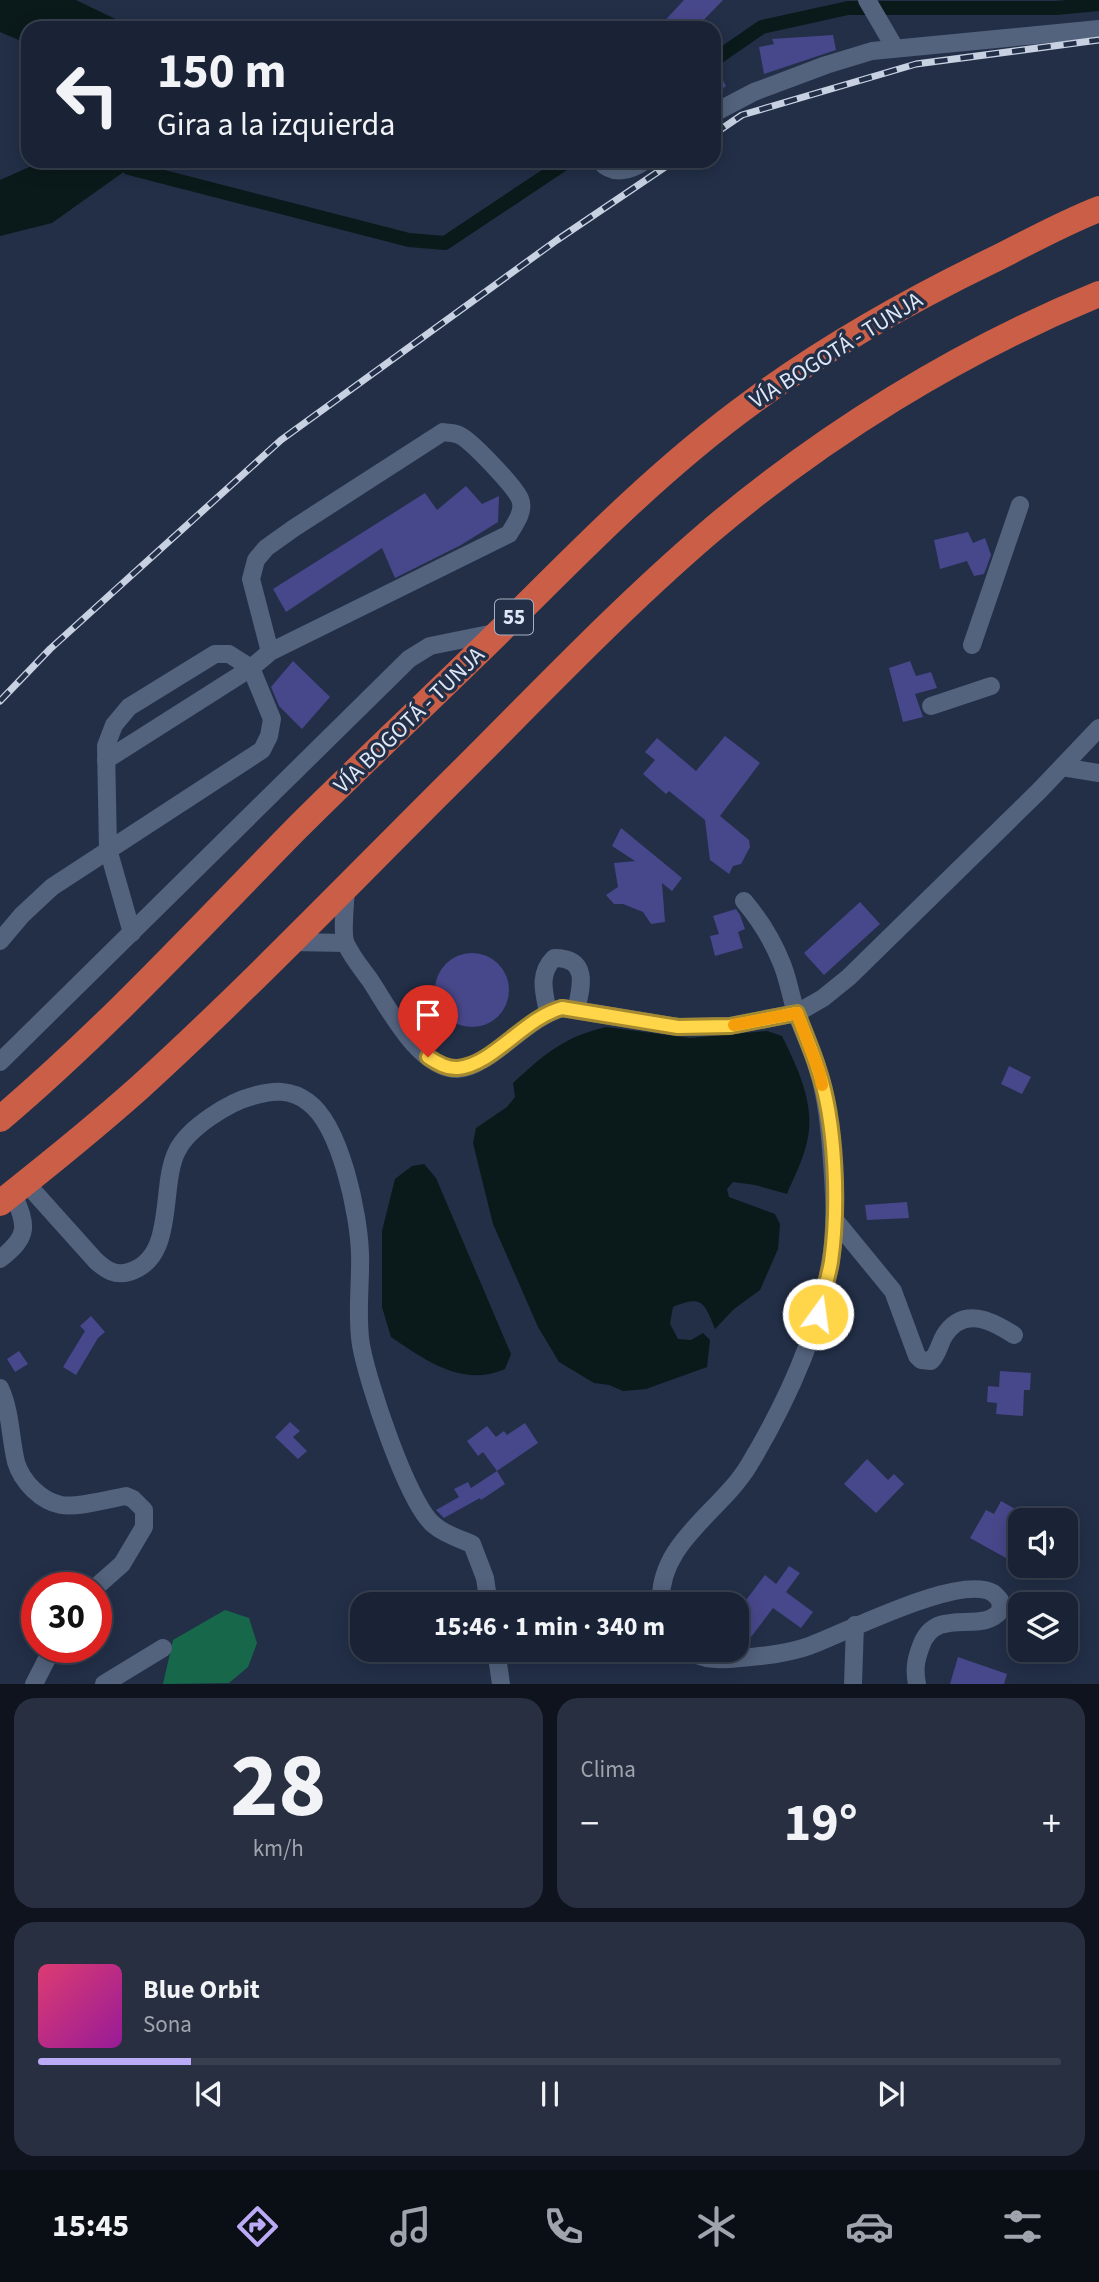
<!DOCTYPE html>
<html lang="es">
<meta charset="utf-8">
<style>
:root{--surface:#1a2335;--page:#272f41;--text:#f1f3f6;--muted:#9fa4ad;--line:#384050;--accent:#bbaaf6}
body{margin:0;font-family:"Source Sans 3",sans-serif;background:var(--page);color:var(--text);height:100vh;display:flex;flex-direction:column;font-size:26px;white-space:nowrap}
*{box-sizing:border-box;margin:0}
p{font-size:23px;color:var(--muted)}
.icon{flex:none;width:38px;height:38px;fill:none;stroke:currentColor;stroke-width:2;stroke-linecap:round;stroke-linejoin:round}
.map{position:relative;height:1684px;overflow:hidden}
.drawer{display:flex;flex-direction:column;gap:14px;padding:14px;background:#0e131d;flex:1}
.drawer>*{flex:none}
.hud{position:absolute;left:21px;top:21px;width:700px;height:147px;border-radius:21px;box-shadow:0 4px 18px #0003,0 0 0 2px var(--line);background:#1a2335;color:var(--text);overflow:hidden}
.fabs{position:absolute;left:1008px;top:1508px;display:grid;gap:14px}
.fabs a{display:grid;place-items:center;width:70px;height:70px;border-radius:14px;background:var(--surface);box-shadow:0 4px 18px #0003,0 0 0 2px var(--line);font-size:35px}
.speed{position:absolute;left:21px;top:1572px;display:flex;gap:14px;font-size:35px;font-weight:700;text-align:center}
.speed>*{display:grid;place-content:center;width:91px;height:91px;border-radius:50%;background:var(--surface);box-shadow:0 4px 18px #0003,0 0 0 2px var(--line);line-height:1}
.speed .limit{border:10px solid #d22;background:#fff;color:#111}
.pin{position:absolute;display:grid;place-items:center;width:60px;height:60px;color:#fff;margin:-72px -30px;border-radius:50% 50% 50% 0;rotate:-45deg;box-shadow:0 0 7px #0007}
.pin .icon{rotate:45deg}
.me{position:absolute;width:77px;margin:-38px;rotate:14deg;stroke-linejoin:round;filter:drop-shadow(0 0 5px #0008)}
.turn{display:flex;align-items:center;gap:24px;height:147px;padding:0 21px;font-size:32px}
.turn .icon{width:91px;height:91px;stroke-width:2.5}
.turn b{display:block;font-size:49px;line-height:60px}
.big{font-size:52px;font-weight:700;line-height:1.1}
.drawer .widget{flex:1;display:flex;flex-direction:column;justify-content:center;gap:10px;min-width:0;padding:0 24px;border-radius:21px;background:var(--page)}
.drawer .dial{align-items:center;gap:0}
.dial b{font-size:91px;line-height:1}
.song{display:flex;align-items:center;gap:21px}
.cover{width:84px;height:84px;border-radius:10px;background:linear-gradient(135deg,hsl(340 70% 55%),hsl(300 70% 35%))}
.played{height:7px;border-radius:4px;background:linear-gradient(90deg,var(--accent) 15%,var(--line) 15%)}
.keys{display:flex;justify-content:space-around;direction:ltr}
.heat{display:flex;justify-content:space-between;align-items:center;font-size:38px;direction:ltr}
.drawer .tiles{flex:1;display:grid;gap:14px;grid-template-columns:1fr 1fr}
.widget:last-child{grid-column:span 2}
.trip{position:absolute;left:350px;top:1592px;width:399px;height:70px;border-radius:21px;background:var(--surface);box-shadow:0 4px 18px #0003,0 0 0 2px var(--line);font-weight:700;line-height:70px;text-align:center}
.tabs{display:flex;height:112px;justify-content:space-around;align-items:center;background:#0a0e15;color:var(--muted)}
.tabs .icon{width:49px;height:49px}
.tabs .current{color:var(--accent)}
.tabs b{font-size:32px;color:var(--text)}
.map>svg:first-child{display:block}
.forest{fill:#17674b}
.water{fill:#0a1a1a}
.lines{fill:none;stroke-linecap:round;stroke-linejoin:round}
.canal{stroke:#0a1a1a;stroke-width:14}
.building{fill:#47478b}
.minor{stroke:#53627d;stroke-width:18}
.highway{stroke:#ca5e47;stroke-width:26}
.rail-casing{stroke:#c7d1e2;stroke-width:7}
.rail{stroke:#222f47;stroke-width:4.5;stroke-dasharray:13;stroke-linecap:butt}
.route-casing{stroke:#a68a30;stroke-width:18}
.route{stroke:#ffd54a;stroke-width:12}
.slow{stroke:#f59e0b;stroke-width:12}
.labels{text-anchor:middle;dominant-baseline:central;stroke-width:7;stroke-linejoin:round;paint-order:stroke}
.shield{fill:#222f47;stroke:#a6b0c2;stroke-width:2}
.shield-label{font-size:21px;font-weight:bold;fill:#dee7f7}
.street-label{font-size:23px;fill:#dee7f7;stroke:#222f47}
</style>
<div class="map">
<svg width="1099" height="1684" viewBox="0 0 1099 1684">
<rect width="100%" height="100%" fill="#222f47"/>
<!-- forest -->
<path class="forest" d="M 225,1610 L 249,1618 L 257,1643 L 248,1667 L 229,1683 L 163,1684 L 173,1640 Z"/>
<!-- water -->
<g class="water">
<path d="M 0,0 L 76,0 L 134,28 L 28,28 L 28,44 L 0,32 Z"/>
<path d="M 43,161 L 139,161 L 52,223 L 0,236 L 0,180 Z"/>
<path d="M 606,1027 L 690,1038 L 767,1031 L 782,1036 C 798,1069 816,1105 807,1142 C 803,1160 794,1177 787,1194 L 755,1185 L 733,1182 L 727,1189 L 729,1197 L 775,1214 L 780,1224 L 778,1249 L 760,1290 L 734,1309 L 715,1329 C 704,1302 702,1295 673,1307 L 670,1324 L 678,1339 L 691,1340 L 703,1333 L 710,1340 L 707,1367 L 646,1389 L 623,1391 L 609,1385 L 594,1383 L 559,1362 L 538,1327 L 493,1224 L 473,1143 L 476,1128 L 507,1107 L 515,1097 L 513,1083 C 544,1055 563,1037 606,1027 Z"/>
<path d="M 424,1164 L 436,1178 L 511,1354 L 505,1369 C 463,1388 425,1360 391,1337 L 382,1307 L 382,1231 L 395,1179 L 412,1166 Z"/>
</g>
<g class="lines">
<!-- canal -->
<g class="canal">
<path d="M 714,60 L 762,27 L 848,8 L 1056,8 L 1099,4"/>
<path d="M 129,168 L 409,240 L 445,243 L 568,161"/>
</g>
</g>
<!-- building -->
<g class="building">
<path d="M 684,0 L 723,0 L 696,28 L 658,28 Z"/>
<path d="M 833,35 L 836,50 L 764,74 L 759,47 L 774,44 L 772,39 Z"/>
<path d="M 714,63 L 726,86 L 714,95 Z"/>
<path d="M 466,486 L 482,504 L 499,496 L 498,522 L 461,545 L 395,578 L 382,548 L 286,612 L 273,589 L 425,493 L 437,510 Z"/>
<path d="M 968,532 L 973,543 L 985,538 L 991,555 L 984,574 L 974,576 L 967,561 L 940,569 L 934,540 Z"/>
<path d="M 293,661 L 330,697 L 302,729 L 279,706 L 271,687 Z"/>
<path d="M 910,661 L 916,676 L 931,672 L 937,688 L 915,694 L 923,717 L 903,722 L 889,668 Z"/>
<path d="M 725,736 L 760,763 L 720,816 L 749,840 L 750,847 L 741,864 L 733,866 L 729,874 L 710,860 L 705,820 L 669,791 L 666,794 L 643,774 L 655,760 L 645,752 L 657,738 L 696,771 Z"/>
<path d="M 621,828 L 682,878 L 672,891 L 662,883 L 665,922 L 651,924 L 643,912 L 623,904 L 614,904 L 606,895 L 618,887 L 614,863 L 635,861 L 612,846 Z"/>
<path d="M 860,902 L 880,924 L 824,975 L 804,953 Z"/>
<path d="M 736,909 L 740,915 L 745,929 L 738,932 L 743,948 L 715,956 L 710,936 L 719,934 L 713,916 Z"/>
<circle cx="472" cy="990" r="37"/>
<path d="M 1009,1066 L 1031,1077 L 1022,1094 L 1001,1084 Z"/>
<path d="M 907,1202 L 909,1218 L 867,1220 L 865,1205 Z"/>
<path d="M 91,1316 L 105,1332 L 98,1338 L 76,1375 L 63,1367 L 85,1331 L 80,1326 Z"/>
<path d="M 19,1351 L 28,1364 L 15,1372 L 7,1359 Z"/>
<path d="M 1000,1371 L 1031,1373 L 1030,1390 L 1024,1390 L 1023,1416 L 996,1414 L 997,1403 L 987,1402 L 988,1386 L 999,1387 Z"/>
<path d="M 290,1422 L 300,1431 L 293,1437 L 307,1451 L 298,1459 L 275,1437 Z"/>
<path d="M 525,1423 L 538,1443 L 497,1471 L 483,1452 L 478,1456 L 467,1441 L 487,1426 L 496,1437 L 504,1431 L 507,1435 Z"/>
<path d="M 867,1459 L 888,1480 L 894,1474 L 904,1484 L 876,1513 L 844,1484 Z"/>
<path d="M 497,1471 L 505,1484 L 481,1500 L 480,1498 L 444,1518 L 436,1510 L 459,1497 L 454,1489 L 468,1482 L 471,1488 Z"/>
<path d="M 1001,1501 L 1037,1521 L 1020,1521 L 1020,1554 L 1015,1563 L 970,1538 L 986,1510 L 994,1514 Z"/>
<path d="M 789,1566 L 800,1573 L 786,1592 L 813,1612 L 801,1628 L 773,1608 L 745,1645 L 737,1638 L 737,1612 L 765,1575 L 776,1584 Z"/>
<path d="M 958,1657 L 1007,1674 L 1004,1684 L 950,1684 Z"/>
</g>
<g class="lines">
<!-- minor -->
<g class="minor">
<path d="M 867,0 L 895,48"/>
<path d="M 714,113 L 754,92 L 826,65 L 872,51 L 1099,29"/>
<path d="M 600,161 C 613,176 630,171 645,161"/>
<path d="M 972,645 L 1020,505"/>
<path d="M 931,706 L 991,686"/>
<path d="M 106,760 L 251,668 L 270,652 L 509,534 C 515,524 525,511 520,499 C 515,487 471,440 459,435 C 455,433 448,433 443,432 L 294,528 L 266,548 L 256,560 L 251,579 L 270,652"/>
<path d="M 1062,767 L 1099,773"/>
<path d="M 346,886 C 346,899 341,934 346,944 C 352,957 362,969 370,980 C 388,1007 419,1069 457,1069 C 489,1068 526,1018 562,1008 L 678,1027 L 730,1026 L 797,1013 L 823,998 L 849,977 L 1040,790 L 1099,728"/>
<path d="M 0,941 L 22,915 L 52,887 L 262,750 L 269,736 L 272,719 L 251,668 L 229,654 L 215,654 L 129,707 L 114,725 L 106,746 L 108,849 L 132,933"/>
<path d="M 292,942 L 345,943"/>
<path d="M 548,1012 C 544,992 538,974 554,958 C 589,958 582,985 576,1010"/>
<path d="M 0,1062 L 409,659 L 430,646 L 499,632"/>
<path d="M 26,1183 L 96,1261 C 106,1270 115,1276 129,1272 C 177,1258 159,1186 177,1151 C 188,1128 229,1102 253,1096 C 273,1090 291,1089 308,1102 C 341,1126 359,1215 360,1254 C 361,1284 356,1315 361,1345 C 367,1380 408,1505 434,1525 C 444,1534 460,1539 472,1544 L 485,1578 L 489,1605"/>
<path d="M 834,1219 L 893,1291 L 917,1356 L 921,1360 L 931,1361 C 938,1354 939,1345 944,1336 C 963,1306 991,1320 1014,1335"/>
<path d="M 0,1259 C 31,1235 26,1225 13,1193"/>
<path d="M 0,1388 C 11,1412 10,1437 16,1462 C 22,1482 41,1501 61,1505 C 77,1508 109,1499 126,1496 L 133,1499 L 144,1510 L 144,1527 L 122,1564 L 96,1587"/>
<path d="M 661,1605 C 657,1543 721,1512 749,1465 C 785,1405 818,1334 830,1264 C 837,1227 834,1186 831,1148 C 829,1122 826,1095 818,1070 C 813,1051 804,1034 797,1015 C 791,999 789,981 782,964 C 773,941 760,920 744,901"/>
<path d="M 496,1650 L 501,1684"/>
<path d="M 688,1650 C 703,1661 722,1660 740,1658 C 763,1656 786,1654 809,1646 C 843,1634 960,1573 993,1593 C 996,1595 998,1598 1000,1600 L 1001,1610 C 982,1636 936,1604 921,1646 C 916,1659 914,1669 917,1684"/>
<path d="M 34,1684 L 53,1647"/>
<path d="M 104,1684 L 163,1648"/>
<path d="M 853,1684 L 855,1625"/>
</g>
<!-- highway -->
<g class="highway">
<path d="M 0,1119 C 105,1030 198,929 294,831 C 362,763 433,697 501,630 C 581,550 661,468 752,402 C 828,346 910,300 995,259 C 1029,242 1063,223 1099,209"/>
<path d="M 0,1203 C 47,1166 94,1128 139,1088 C 251,986 356,876 463,770 C 543,690 621,608 707,534 C 822,436 959,351 1099,294"/>
</g>
<defs>
<g id="rail">
<path d="M 714,134 L 742,115 L 916,64 L 1099,40"/>
<path d="M 0,701 L 50,649 L 281,440 L 557,240 L 674,161"/>
</g>
</defs>
<!-- rail casing -->
<use href="#rail" class="rail-casing"/>
<!-- rail -->
<use href="#rail" class="rail"/>
</g>
<g class="lines">
<defs>
<path id="route" d="M 428,1057 C 437,1063 447,1069 458,1068 C 493,1065 524,1018 562,1008 L 678,1027 L 730,1026 L 797,1013 C 804,1032 812,1050 818,1069 C 836,1122 839,1206 831,1262 C 828,1279 822,1297 818,1314"/>
</defs>
<!-- route casing -->
<use href="#route" class="route-casing"/>
<!-- route -->
<use href="#route" class="route"/>
<!-- slow -->
<path class="slow" d="M 734,1025 L 797,1013 L 819,1071 L 822,1085"/>
</g>
<g class="labels">
<!-- shield labels -->
<rect class="shield" x="495" y="599.5" width="38" height="35" rx="5"/>
<g class="shield-label">
<text x="514" y="617">55</text>
</g>
<!-- street labels -->
<g class="street-label">
<text transform="translate(836 350) rotate(-32)">VÍA BOGOTÁ - TUNJA</text>
<text transform="translate(409 720) rotate(-44)">VÍA BOGOTÁ - TUNJA</text>
</g>
</g>
</svg>
<div class="fabs">
<a><svg class="icon" aria-label="sound" viewBox="0 0 24 24"><path d="M4 9h4l5-4v14l-5-4H4zM17 9q2 3 0 6"/></svg></a>
<a><svg class="icon" aria-label="layers" viewBox="0 0 24 24"><path d="M12 4l9 5-9 5-9-5zM3 14l9 5 9-5"/></svg></a>
</div>
<div class="speed"><div class="limit">30</div></div>
<div class="pin" style="left:428px;top:1057px;background:#d93025"><svg class="icon" aria-label="arrive" viewBox="0 0 24 24"><path d="M6 21V4h12l-3 4 3 4H6"/></svg></div>
<svg class="me" style="left:818px;top:1314px" viewBox="-20 -20 40 40"><circle r="17" fill="#ffd54a" stroke="#fff" stroke-width="3"/><path d="M0-11L8 9 0 5-8 9z" fill="#fff"/></svg>
<div class="trip">15:46 · 1 min · 340 m</div>
<div class="hud">
<div class="turn"><svg class="icon" aria-label="left" viewBox="0 0 24 24"><path d="M17 20v-9H6M10 6l-5 5 5 5"/></svg><div><b>150 m</b>Gira a la izquierda</div></div>
</div>
</div>
<section class="drawer">
<div class="tiles">
<div class="widget dial"><b>28</b><p>km/h</p></div>
<div class="widget"><p>Clima</p>
<div class="heat"><a>−</a><b class="big">19°</b><a>+</a></div>
</div>
<div class="widget">
<div class="song"><i class="cover"></i><div><b>Blue Orbit</b><p>Sona</p></div></div>
<div class="played"></div>
<div class="keys"><svg class="icon" aria-label="previous" viewBox="0 0 24 24"><path d="M18 5L8 12l10 7zM5 5v14"/></svg><svg class="icon" aria-label="pause" viewBox="0 0 24 24"><path d="M8 5v14M16 5v14"/></svg><svg class="icon" aria-label="next" viewBox="0 0 24 24"><path d="M6 5l10 7-10 7zM19 5v14"/></svg></div>
</div>
</div>
</section>
<nav class="tabs">
<b>15:45</b>
<svg class="icon current" aria-label="directions" viewBox="0 0 24 24"><path d="M12 3l9 9-9 9-9-9zM9 14v-3h6M13 9l2 2-2 2"/></svg>
<svg class="icon" aria-label="music" viewBox="0 0 24 24"><path d="M9 18V5l10-2v13"/><circle cx="6" cy="18" r="3"/><circle cx="16" cy="16" r="3"/></svg>
<svg class="icon" aria-label="phone" viewBox="0 0 24 24"><path d="M5 4h4l2 5-3 2q2 4 5 5l2-3 5 2v4C11 20 4 13 5 4z"/></svg>
<svg class="icon" aria-label="climate" viewBox="0 0 24 24"><path d="M12 3v18M4 7l16 10M4 17L20 7"/></svg>
<svg class="icon" aria-label="car" viewBox="0 0 24 24"><path d="M5 17H2v-5l4-1 3-4h7l3 4 3 1v5h-3M9 17h6M6 11h13"/><circle cx="7" cy="17" r="2"/><circle cx="17" cy="17" r="2"/></svg>
<svg class="icon" aria-label="filters" viewBox="0 0 24 24"><path d="M4 7h16M4 17h16"/><circle cx="9" cy="7" r="2"/><circle cx="15" cy="17" r="2"/></svg>
</nav>
